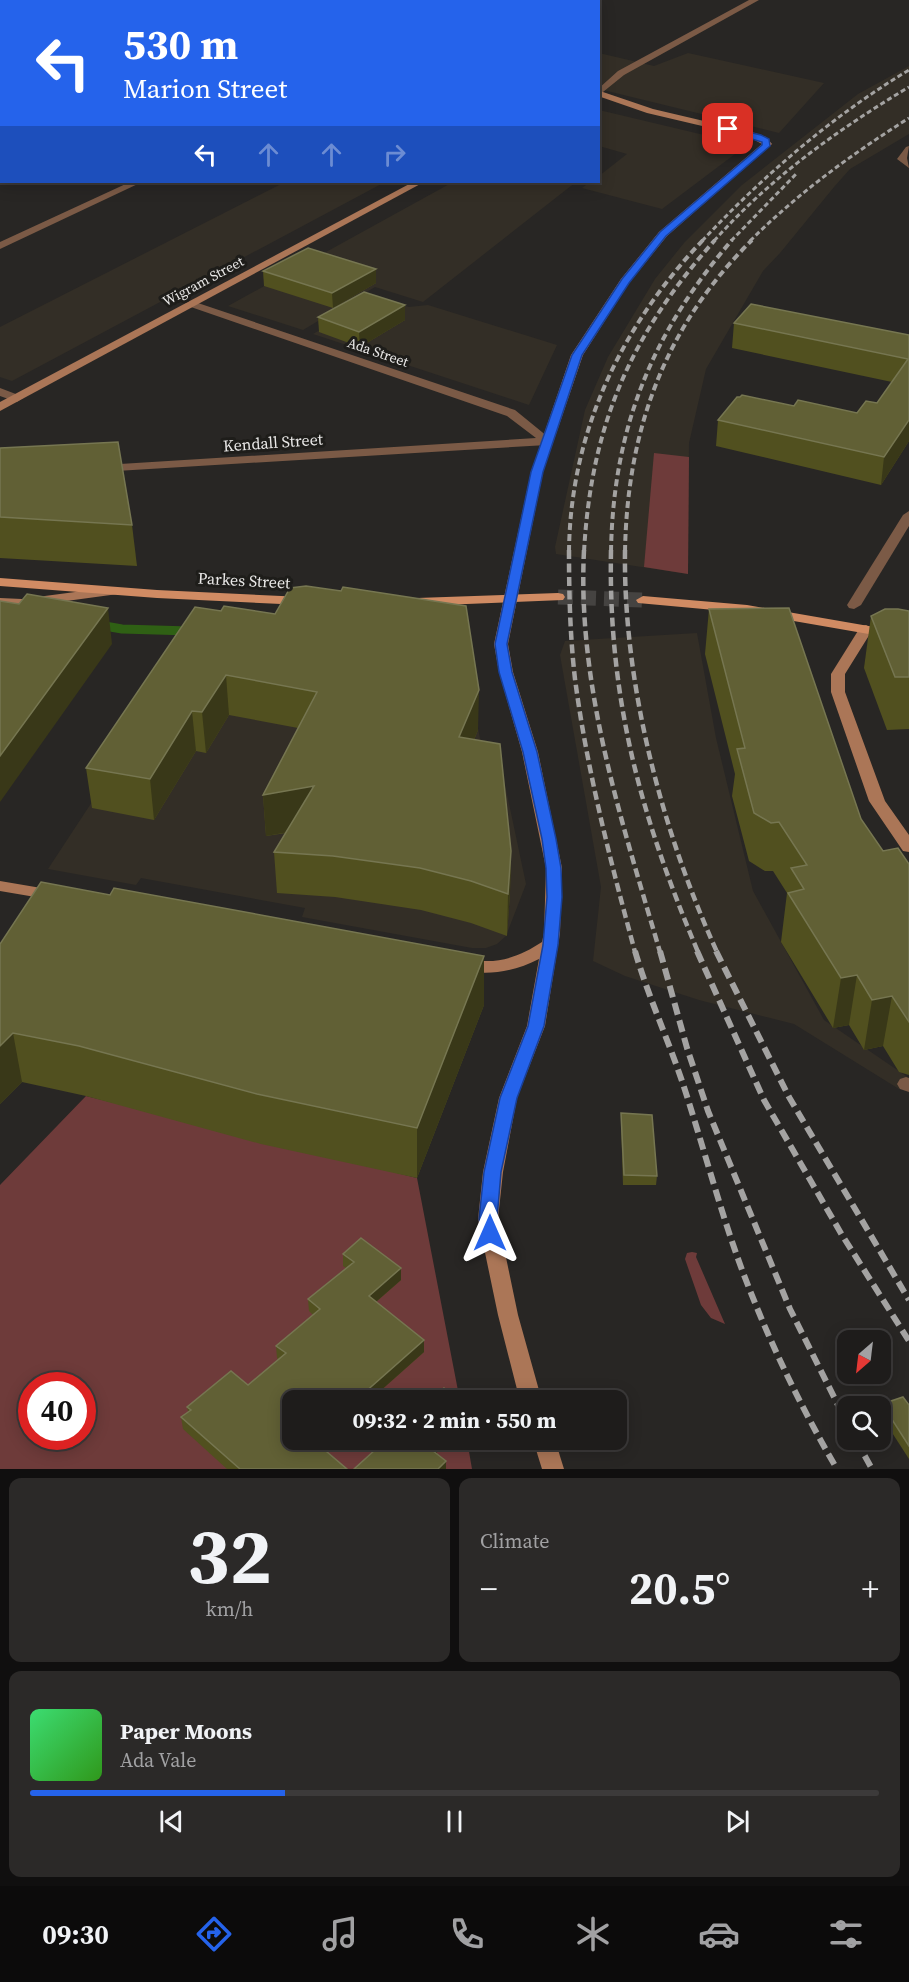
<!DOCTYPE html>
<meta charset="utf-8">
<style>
:root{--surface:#1e1c1b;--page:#2b2928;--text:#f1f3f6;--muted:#a1a1a3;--line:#3c3a3a;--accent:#2563eb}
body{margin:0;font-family:"Source Serif 4",serif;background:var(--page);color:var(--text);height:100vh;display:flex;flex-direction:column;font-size:22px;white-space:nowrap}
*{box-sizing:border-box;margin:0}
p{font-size:20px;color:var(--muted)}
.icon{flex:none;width:33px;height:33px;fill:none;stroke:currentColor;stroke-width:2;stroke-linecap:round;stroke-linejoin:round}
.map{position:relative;height:1469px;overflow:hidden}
.sheet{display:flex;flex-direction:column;gap:9px;padding:9px;background:#100f0f;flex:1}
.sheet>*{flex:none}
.hud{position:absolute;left:0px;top:0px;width:600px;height:183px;box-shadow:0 3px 15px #0003,0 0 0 2px var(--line);background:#2563eb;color:#fff;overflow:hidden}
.needle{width:39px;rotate:208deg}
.tools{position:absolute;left:837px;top:1330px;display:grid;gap:12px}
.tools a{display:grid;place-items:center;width:54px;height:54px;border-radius:12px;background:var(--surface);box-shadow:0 3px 15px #0003,0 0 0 2px var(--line);font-size:30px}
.speed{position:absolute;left:18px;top:1372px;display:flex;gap:12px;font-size:30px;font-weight:700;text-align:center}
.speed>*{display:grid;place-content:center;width:78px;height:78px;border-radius:50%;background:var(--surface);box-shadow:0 3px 15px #0003,0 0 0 2px var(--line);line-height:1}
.speed .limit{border:9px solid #d22;background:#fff;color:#111}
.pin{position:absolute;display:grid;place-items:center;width:51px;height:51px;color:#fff;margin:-26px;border-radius:12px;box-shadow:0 3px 9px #0006}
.me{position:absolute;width:66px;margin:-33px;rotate:0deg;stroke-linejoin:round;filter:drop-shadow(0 0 4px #0008)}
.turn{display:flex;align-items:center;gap:21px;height:126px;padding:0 24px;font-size:27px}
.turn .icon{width:78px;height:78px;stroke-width:2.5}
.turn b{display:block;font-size:42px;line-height:51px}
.lanes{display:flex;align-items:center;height:57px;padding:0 24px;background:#0003;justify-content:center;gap:30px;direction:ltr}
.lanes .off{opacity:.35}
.big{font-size:45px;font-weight:700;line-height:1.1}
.sheet .tile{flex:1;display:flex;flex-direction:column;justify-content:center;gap:9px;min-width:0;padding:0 21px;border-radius:12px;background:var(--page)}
.sheet .dial{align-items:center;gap:0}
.dial b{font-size:78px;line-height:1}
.song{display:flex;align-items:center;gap:18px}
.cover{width:72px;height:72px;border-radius:9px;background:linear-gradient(135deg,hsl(140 70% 55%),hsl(110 70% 35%))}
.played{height:6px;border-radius:3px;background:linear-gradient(90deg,var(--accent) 30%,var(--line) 30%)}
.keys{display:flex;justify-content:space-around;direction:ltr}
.heat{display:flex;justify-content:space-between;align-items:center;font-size:33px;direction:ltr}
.sheet .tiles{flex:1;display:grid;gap:9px;grid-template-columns:1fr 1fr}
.tile:last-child{grid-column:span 2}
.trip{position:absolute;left:282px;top:1390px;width:345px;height:60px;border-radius:12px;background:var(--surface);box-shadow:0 3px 15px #0003,0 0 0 2px var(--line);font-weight:700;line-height:60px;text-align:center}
.dock{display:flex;height:96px;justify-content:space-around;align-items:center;background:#0c0b0b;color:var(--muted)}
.dock .icon{width:42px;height:42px}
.dock .current{color:var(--accent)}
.dock b{font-size:27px;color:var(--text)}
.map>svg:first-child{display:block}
.built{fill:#332e26}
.green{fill:#6e3b3a;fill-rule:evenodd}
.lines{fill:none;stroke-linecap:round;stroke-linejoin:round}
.stream{stroke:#2f6014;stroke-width:9}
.primary-tunnel{stroke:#454341;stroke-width:15;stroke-dasharray:15 8;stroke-linecap:butt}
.street{fill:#7b5a46;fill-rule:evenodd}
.secondary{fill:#ab7657;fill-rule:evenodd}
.primary{fill:#d08b63;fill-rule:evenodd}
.rail-far3{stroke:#a4a3a2;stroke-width:3;stroke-dasharray:5 3;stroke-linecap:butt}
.rail-far2{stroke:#a4a3a2;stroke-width:4;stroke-dasharray:7 4;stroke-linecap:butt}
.rail-far1{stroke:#a4a3a2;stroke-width:4.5;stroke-dasharray:9 4.5;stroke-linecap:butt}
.rail{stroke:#a4a3a2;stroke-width:6;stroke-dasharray:12 6;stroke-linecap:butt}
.wall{fill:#51501f}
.shaded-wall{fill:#393818}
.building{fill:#616035;stroke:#767651;stroke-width:1.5}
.route{fill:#2563eb;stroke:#184099;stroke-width:1.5}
.labels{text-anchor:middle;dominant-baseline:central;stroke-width:6;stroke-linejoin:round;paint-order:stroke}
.far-street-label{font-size:14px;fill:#eae9e8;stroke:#1e1d1a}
.street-label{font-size:16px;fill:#eae9e8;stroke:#1e1d1a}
</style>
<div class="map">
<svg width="909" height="1469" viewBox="0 0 909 1469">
<rect width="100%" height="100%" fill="#282624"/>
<!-- built -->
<g class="built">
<path d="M 599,53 L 654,66 L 688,53 L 824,83 L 779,133 L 599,89 Z"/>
<path d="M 909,66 L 909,134 L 850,169 L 834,187 L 780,253 L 763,271 L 706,369 L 689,443 L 688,574 L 556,554 L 555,547 L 585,410 L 608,357 L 655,279 L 684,243 L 742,185 L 858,94 Z"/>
<path d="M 599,110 L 742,144 L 743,148 L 662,209 L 582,188 L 590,182 L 598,182 L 599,176 L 627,154 L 599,146 Z"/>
<path d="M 285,182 L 385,182 L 12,381 L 0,377 L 0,327 Z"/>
<path d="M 453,182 L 576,182 L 423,302 L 375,287 L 303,330 L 228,306 Z"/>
<path d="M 377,297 L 409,307 L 428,305 L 557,345 L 529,405 L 313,334 Z"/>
<path d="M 697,633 L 716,738 L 753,891 L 824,1020 L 909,1078 L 909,1082 L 899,1089 L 794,1024 L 699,1000 L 625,976 L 593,961 L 601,887 L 560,655 L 565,641 Z"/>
<path d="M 191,651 L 465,661 L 484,759 L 500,761 L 526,884 L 506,936 L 497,944 L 486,948 L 472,948 L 302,917 L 305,908 L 141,878 L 136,885 L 48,869 Z"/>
</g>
<!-- green -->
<g class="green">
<path d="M 654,453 L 689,457 L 688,574 L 644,567 Z"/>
<path d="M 86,1096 L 417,1178 L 460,1401 L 292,1401 L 292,1440 L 467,1440 L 472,1469 L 0,1469 L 0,1185 ZM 32,1386 L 82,1386 L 82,1437 L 32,1437 Z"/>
<path d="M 692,1252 L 697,1253 L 696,1257 L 725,1324 L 711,1318 L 701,1305 L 685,1259 L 687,1253 Z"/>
</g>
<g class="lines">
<!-- stream -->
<path class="stream" d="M 99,625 L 122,629 L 190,631"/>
<!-- primary-tunnel -->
<path class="primary-tunnel" d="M 558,597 L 643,600"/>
<!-- street -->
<g class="street">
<path d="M 749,0 L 759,0 L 624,75 L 598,96 L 598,89 L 618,71 Z"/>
<path d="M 0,45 L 2,46 L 2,51 L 0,51 Z"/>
<path d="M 909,146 L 907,158 L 909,168 L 897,159 L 906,147 Z"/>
<path d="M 130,182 L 142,182 L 0,249 L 0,242 Z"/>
<path d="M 192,301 L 515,410 L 553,441 L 547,445 L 100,472 L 98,469 L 104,465 L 536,438 L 507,416 L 188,306 L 187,304 Z"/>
<path d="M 0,388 L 21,396 L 23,398 L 17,402 L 0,396 Z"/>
<path d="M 909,511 L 909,526 L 861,605 L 854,609 L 849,608 L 847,605 L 903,515 Z"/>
<path d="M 906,1077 L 909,1078 L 909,1092 L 900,1089 L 897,1084 L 900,1079 Z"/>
</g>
<!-- secondary -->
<g class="secondary">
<rect x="270" y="0" width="8" height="2"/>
<path d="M 298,0 L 307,0 L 296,2 Z"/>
<path d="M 600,91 L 653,109 L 755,133 L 766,137 L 772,144 L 667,236 L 629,283 L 583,355 L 543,472 L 508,644 L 513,672 L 538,752 L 562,868 L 560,933 L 545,1026 L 517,1098 L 503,1172 L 498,1219 L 518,1315 L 542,1401 L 520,1401 L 498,1315 L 478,1219 L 483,1172 L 499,1098 L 527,1026 L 539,959 C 514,972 485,977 458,969 L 455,965 L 458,961 C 467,958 477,961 487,961 C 508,961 525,953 542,942 L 544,933 L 546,868 L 522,752 L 499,672 L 494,644 L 531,472 L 571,355 L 621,279 L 659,232 L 762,144 L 749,137 L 647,113 L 598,96 Z"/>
<rect x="0" y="118" width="2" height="6"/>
<path d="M 413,182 L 424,182 L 0,411 L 0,402 Z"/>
<path d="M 113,587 L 120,591 L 118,594 L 22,607 L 0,606 L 0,598 L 22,599 Z"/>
<path d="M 866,625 L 873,629 L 845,674 L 845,692 L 885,801 L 909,835 L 909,852 L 903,851 L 869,801 L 831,692 L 831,674 L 861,626 Z"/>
<path d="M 0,881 L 53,890 L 59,891 L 61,895 L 59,899 L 53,900 L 0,891 Z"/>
<path d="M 533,1440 L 555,1440 L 564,1469 L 542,1469 Z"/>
</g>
<!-- primary -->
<g class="primary">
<path d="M 0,578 L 157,590 L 303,597 L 310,601 L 303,605 L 157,598 L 0,586 Z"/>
<path d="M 558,593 L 563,594 L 565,597 L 563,600 L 417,606 L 410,602 L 417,598 Z"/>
<path d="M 643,596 L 747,605 L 909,633 L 909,641 L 747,613 L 638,603 L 636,600 Z"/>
</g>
<!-- rail-far3 -->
<g class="rail-far3">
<path d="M 702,241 C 763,176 832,116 909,70"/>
<path d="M 714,241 C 770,178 837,130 909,87"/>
<path d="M 731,241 L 797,173"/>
<path d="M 750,241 C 798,193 852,154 909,118"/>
</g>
<!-- rail-far2 -->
<g class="rail-far2">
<path d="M 569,552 C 570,432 622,325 703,240"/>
<path d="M 584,552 C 591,425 631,334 715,240"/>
<path d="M 611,552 C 613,428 652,333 732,240"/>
<path d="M 625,552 C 627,430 665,326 752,240"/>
</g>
<!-- rail-far1 -->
<g class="rail-far1">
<path d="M 569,550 C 569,593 570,636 575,679 C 587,771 611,863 635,952"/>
<path d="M 584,550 C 577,687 622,822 660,952"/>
<path d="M 611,550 C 608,699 641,817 698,952"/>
<path d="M 625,550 C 623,684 662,831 717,952"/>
</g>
<!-- rail -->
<g class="rail">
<path d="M 635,951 C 648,996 668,1039 683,1084 C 703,1145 719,1207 741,1267 C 767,1337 799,1404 837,1469"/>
<path d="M 660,951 L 687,1048 L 708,1111 L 790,1309 L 848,1425"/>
<path d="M 697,951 L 764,1100 L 842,1235 L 909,1341"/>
<path d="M 716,951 L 789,1097 L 909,1300"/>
<path d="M 856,1440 L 872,1469"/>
</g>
</g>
<!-- wall -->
<g class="wall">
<path d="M 376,269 L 376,283 L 333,308 L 264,286 L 263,271 Z"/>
<path d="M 318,317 L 405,320 L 360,347 L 319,332 Z"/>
<path d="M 734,323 L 909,335 L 909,441 L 881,485 L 716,446 L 718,420 L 794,406 L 857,413 L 877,403 L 892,382 L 732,348 Z"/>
<path d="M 0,448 L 132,525 L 137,566 L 0,558 Z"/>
<path d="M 195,607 L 478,730 L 474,740 L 511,851 L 510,892 L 507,936 L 471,923 L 421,910 L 335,897 L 277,893 L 274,852 L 286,833 L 266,836 L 263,795 L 298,728 L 229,715 L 206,753 L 196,751 L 154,820 L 92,808 L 86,768 Z"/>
<path d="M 709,609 L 861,819 L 883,851 L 909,864 L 909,1075 L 899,1072 L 883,1046 L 864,1050 L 849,1025 L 833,1028 L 781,942 L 787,893 L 773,871 L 765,871 L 749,861 L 732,796 L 735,774 L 705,654 Z"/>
<path d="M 909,611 L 909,729 L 887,730 L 864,668 L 871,616 Z"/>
<path d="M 110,895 L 484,956 L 484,1005 L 417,1178 L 261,1144 L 86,1096 L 22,1082 L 0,1104 L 0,944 Z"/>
<path d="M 621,1113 L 657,1176 L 656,1185 L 623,1185 L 621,1123 Z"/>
<path d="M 343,1254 L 401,1280 L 376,1302 L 424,1352 L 369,1401 L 292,1401 L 319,1446 L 347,1469 L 227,1469 L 183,1429 L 181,1417 L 188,1412 L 187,1407 L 248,1385 L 278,1359 L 277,1358 L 276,1346 L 313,1315 L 309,1311 L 308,1299 L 346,1268 L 343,1266 Z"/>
<path d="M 882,1404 L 909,1405 L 909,1459 L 880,1414 Z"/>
</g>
<!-- shaded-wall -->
<g class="shaded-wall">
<path d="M 376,269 L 376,283 L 333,308 L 332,293 Z"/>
<path d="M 405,305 L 405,320 L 360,347 L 359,332 Z"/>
<path d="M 909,420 L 909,441 L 881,485 L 884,457 Z"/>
<path d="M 108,608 L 112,644 L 0,802 L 0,756 Z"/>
<path d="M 226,675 L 229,715 L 206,753 L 202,712 Z"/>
<path d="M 479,690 L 478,730 L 458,778 L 459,737 Z"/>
<path d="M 192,711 L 196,751 L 154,820 L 150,779 Z"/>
<path d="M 314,786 L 317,827 L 266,836 L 263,795 Z"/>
<path d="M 511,851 L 510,892 L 507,936 L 508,894 Z"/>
<path d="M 484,956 L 484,1005 L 417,1178 L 417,1128 Z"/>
<path d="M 857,975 L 849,1025 L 833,1028 L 841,978 Z"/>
<path d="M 892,996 L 883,1046 L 864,1050 L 872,1000 Z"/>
<path d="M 13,1033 L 22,1082 L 0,1104 L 0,1046 Z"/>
<path d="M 401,1268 L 401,1280 L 369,1308 L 369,1296 Z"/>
<path d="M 424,1340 L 424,1352 L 369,1401 L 355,1401 Z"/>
<path d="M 312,1440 L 326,1440 L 313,1451 Z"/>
<path d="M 437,1440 L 450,1440 L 429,1460 L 428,1447 Z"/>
<path d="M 446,1461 L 446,1469 L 438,1469 Z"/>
</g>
<!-- building -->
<g class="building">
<path d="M 308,248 L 376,269 L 332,293 L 263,271 Z"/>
<path d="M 364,292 L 405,305 L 359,332 L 318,317 Z"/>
<path d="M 751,304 L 909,335 L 909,420 L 884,457 L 718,420 L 737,397 L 740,397 L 742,395 L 794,406 L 798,400 L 857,413 L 866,401 L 877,403 L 908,359 L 734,323 Z"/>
<path d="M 118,442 L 132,525 L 0,517 L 0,448 Z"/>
<path d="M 306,586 L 341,591 L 343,587 L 466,606 L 479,690 L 459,737 L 500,744 L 511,851 L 508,894 L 471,881 L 420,868 L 333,856 L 274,852 L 314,786 L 263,795 L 317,692 L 226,675 L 202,712 L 192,711 L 150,779 L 86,768 L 195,607 L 221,611 L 224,606 L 275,614 L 290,588 Z"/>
<path d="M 27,594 L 108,608 L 0,756 L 0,601 L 19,604 Z"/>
<path d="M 789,608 L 861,819 L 883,851 L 898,848 L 909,864 L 909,1022 L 892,996 L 872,1000 L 857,975 L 841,978 L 788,893 L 804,889 L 791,868 L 807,865 L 779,822 L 771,823 L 754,813 L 737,749 L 745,748 L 709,609 Z"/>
<path d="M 885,609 L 898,609 L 909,611 L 909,677 L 895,677 L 871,616 Z"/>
<path d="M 41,882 L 110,895 L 114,888 L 484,956 L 417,1128 L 257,1094 L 79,1046 L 13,1033 L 0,1046 L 0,944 Z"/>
<path d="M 621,1113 L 652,1115 L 657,1176 L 624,1175 Z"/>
<path d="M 361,1238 L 401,1268 L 369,1296 L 424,1340 L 355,1401 L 292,1401 L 292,1440 L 313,1440 L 347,1469 L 240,1469 L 181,1417 L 191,1410 L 187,1407 L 231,1371 L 248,1385 L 286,1353 L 276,1346 L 320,1309 L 308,1299 L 354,1262 L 343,1254 Z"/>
<path d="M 444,1388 L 459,1399 L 459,1401 L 429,1401 Z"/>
<path d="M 903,1397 L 909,1405 L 909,1446 L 882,1404 Z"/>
<path d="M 386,1440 L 437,1440 L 428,1447 L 446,1461 L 438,1469 L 354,1469 Z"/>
</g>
<!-- route -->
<path class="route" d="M 728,127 L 761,135 L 769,139 L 770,146 L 666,236 L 629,283 L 582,355 L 543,472 L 507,644 L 512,672 L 537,752 L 556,839 L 561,868 L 562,897 L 558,945 L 544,1026 L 517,1098 L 501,1172 L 497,1219 L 499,1233 L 496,1238 L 490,1240 L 483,1238 L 479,1219 L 484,1172 L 500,1098 L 528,1026 L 543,945 L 547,897 L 546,868 L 542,839 L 523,752 L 499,672 L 495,644 L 531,472 L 572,355 L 622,279 L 660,232 L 762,145 L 762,142 L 725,131 L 725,128 Z"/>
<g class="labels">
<!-- far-street labels -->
<g class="far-street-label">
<text transform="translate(203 281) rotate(-28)">Wigram Street</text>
<text transform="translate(378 352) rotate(19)">Ada Street</text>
</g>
<!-- street labels -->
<g class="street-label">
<text transform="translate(273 442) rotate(-4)">Kendall Street</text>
<text transform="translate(244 580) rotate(3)">Parkes Street</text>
</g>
</g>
</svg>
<div class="tools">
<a><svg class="needle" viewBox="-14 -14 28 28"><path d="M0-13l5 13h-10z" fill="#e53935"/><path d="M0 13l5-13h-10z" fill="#a1a1a3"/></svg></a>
<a><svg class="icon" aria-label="search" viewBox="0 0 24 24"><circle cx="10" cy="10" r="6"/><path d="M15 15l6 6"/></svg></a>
</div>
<div class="speed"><div class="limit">40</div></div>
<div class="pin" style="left:728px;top:129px;background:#d93025"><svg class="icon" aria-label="arrive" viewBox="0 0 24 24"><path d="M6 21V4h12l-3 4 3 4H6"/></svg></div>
<svg class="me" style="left:490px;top:1233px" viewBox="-20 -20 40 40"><path d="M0-17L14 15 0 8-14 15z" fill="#2563eb" stroke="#fff" stroke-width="4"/></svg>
<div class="trip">09:32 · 2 min · 550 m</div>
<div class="hud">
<div class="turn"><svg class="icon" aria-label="left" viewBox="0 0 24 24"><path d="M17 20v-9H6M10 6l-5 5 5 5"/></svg><div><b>530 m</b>Marion Street</div></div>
<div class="lanes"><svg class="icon" aria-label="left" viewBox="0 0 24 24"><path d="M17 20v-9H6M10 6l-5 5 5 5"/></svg><svg class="icon off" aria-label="ahead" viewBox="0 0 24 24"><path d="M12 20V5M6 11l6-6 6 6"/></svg><svg class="icon off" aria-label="ahead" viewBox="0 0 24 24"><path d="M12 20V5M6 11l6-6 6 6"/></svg><svg class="icon off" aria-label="right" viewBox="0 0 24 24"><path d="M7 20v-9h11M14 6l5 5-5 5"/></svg></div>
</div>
</div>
<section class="sheet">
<div class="tiles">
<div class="tile dial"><b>32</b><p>km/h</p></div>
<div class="tile"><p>Climate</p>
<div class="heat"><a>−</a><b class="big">20.5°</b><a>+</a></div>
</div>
<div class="tile">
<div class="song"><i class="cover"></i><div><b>Paper Moons</b><p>Ada Vale</p></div></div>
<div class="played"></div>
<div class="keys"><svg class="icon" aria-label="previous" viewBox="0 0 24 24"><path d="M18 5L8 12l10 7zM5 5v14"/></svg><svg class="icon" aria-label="pause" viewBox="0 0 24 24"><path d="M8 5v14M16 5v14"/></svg><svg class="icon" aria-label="next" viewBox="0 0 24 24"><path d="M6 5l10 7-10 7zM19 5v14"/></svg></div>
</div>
</div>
</section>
<nav class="dock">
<b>09:30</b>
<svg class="icon current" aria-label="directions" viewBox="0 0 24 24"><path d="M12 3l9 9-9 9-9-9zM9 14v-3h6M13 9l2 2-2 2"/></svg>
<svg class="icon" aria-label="music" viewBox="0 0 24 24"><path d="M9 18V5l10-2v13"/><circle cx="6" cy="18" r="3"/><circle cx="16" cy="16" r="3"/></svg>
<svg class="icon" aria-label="phone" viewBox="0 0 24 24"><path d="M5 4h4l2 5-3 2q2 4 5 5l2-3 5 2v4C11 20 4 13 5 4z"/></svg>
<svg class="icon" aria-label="climate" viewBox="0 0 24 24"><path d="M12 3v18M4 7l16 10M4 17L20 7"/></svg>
<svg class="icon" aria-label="car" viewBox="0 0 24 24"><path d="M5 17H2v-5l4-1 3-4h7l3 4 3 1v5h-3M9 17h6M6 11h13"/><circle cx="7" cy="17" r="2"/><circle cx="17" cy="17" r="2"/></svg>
<svg class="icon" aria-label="filters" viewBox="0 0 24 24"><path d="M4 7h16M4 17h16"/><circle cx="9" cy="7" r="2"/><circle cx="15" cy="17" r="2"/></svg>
</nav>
